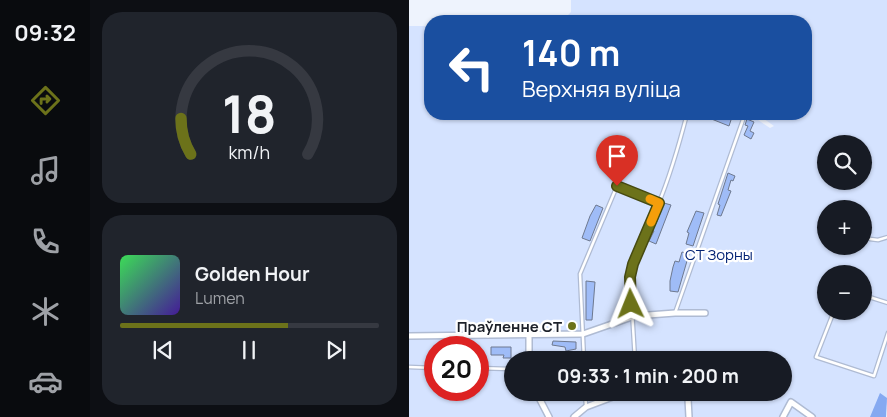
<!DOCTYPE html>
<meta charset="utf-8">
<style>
:root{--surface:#171b24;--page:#20242c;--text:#f1f3f6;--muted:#9ea1a6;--line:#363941;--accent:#6c721a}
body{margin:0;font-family:Manrope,sans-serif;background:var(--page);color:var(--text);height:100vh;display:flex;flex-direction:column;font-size:19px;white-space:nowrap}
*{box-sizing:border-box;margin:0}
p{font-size:16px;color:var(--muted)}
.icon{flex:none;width:28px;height:28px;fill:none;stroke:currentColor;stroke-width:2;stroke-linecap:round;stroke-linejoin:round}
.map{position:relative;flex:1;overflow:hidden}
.drawer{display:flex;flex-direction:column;gap:12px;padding:12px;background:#0d0f14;width:319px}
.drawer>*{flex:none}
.banner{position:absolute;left:15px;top:15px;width:388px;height:105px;border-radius:20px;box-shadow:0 1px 4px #0004;background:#1a4fa0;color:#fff;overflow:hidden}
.fabs{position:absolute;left:408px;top:135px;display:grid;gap:10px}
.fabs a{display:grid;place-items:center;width:55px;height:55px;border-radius:50%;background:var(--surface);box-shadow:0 1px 4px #0004;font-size:25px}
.speed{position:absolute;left:15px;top:336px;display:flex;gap:10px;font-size:25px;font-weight:700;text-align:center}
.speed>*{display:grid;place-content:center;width:65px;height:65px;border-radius:50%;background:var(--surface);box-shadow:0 1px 4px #0004;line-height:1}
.speed .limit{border:8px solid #d22;background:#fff;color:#111}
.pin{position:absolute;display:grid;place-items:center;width:42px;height:42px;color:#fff;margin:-51px -21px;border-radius:50% 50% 50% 0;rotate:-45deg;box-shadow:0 0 5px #0007}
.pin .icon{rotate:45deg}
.me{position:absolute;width:55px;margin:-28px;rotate:358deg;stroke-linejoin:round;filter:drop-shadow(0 0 4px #0008)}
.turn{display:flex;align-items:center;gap:18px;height:105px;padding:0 15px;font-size:22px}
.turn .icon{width:65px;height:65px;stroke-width:2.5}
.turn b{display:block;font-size:35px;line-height:42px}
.drawer .widget{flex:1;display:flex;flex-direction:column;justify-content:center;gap:8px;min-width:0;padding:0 18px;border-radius:20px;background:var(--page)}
.drawer .dial{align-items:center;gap:0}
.dial svg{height:130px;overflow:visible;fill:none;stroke:var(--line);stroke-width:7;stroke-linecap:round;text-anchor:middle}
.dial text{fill:var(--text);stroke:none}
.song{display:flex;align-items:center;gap:15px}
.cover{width:60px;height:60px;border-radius:8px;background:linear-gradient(135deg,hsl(130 70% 55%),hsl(260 70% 35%))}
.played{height:5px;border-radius:2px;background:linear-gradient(90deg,var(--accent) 65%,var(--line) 65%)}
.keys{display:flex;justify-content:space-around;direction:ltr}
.trip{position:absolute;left:95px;top:351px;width:288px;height:50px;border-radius:25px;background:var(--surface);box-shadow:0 1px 4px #0004;font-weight:700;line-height:50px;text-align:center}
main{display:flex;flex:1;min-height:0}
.tabs{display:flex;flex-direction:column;width:90px;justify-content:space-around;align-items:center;background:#090b0e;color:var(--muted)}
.tabs .icon{width:35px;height:35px}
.tabs .on{color:var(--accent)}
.tabs b{font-size:22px;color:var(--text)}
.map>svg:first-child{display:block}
.green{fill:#d5e3ff;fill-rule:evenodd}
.water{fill:#85a9f1}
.building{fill:#9fbcf7;stroke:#6e798f}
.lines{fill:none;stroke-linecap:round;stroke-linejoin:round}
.lane-casing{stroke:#afbbd3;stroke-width:5}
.street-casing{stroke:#afbbd3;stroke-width:8}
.lane{stroke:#fff;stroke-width:2.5}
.street{stroke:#fff;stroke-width:5}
.route-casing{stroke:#464a11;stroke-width:12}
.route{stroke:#6c721a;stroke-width:9}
.slow{stroke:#f59e0b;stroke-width:9}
.poi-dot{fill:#6c721a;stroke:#fff;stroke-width:2}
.labels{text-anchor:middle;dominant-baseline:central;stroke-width:4.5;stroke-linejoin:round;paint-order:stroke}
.park-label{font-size:15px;fill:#052475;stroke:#fff}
.poi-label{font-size:15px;font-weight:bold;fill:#1c2029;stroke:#fff;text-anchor:end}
</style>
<main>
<nav class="tabs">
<b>09:32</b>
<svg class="icon on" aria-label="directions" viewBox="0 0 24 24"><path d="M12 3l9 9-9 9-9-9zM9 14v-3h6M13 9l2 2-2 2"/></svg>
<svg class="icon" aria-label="music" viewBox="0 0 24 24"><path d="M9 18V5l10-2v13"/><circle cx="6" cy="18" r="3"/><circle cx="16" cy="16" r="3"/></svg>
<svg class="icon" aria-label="phone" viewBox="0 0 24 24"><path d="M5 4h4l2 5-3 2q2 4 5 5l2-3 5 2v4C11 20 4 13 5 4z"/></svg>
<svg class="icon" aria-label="climate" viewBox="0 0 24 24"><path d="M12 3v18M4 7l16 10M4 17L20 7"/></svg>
<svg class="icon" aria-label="car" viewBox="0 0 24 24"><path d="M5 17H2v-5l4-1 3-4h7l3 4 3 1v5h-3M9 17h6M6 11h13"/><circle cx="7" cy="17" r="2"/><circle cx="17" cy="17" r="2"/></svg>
</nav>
<section class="drawer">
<div class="widget dial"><svg viewBox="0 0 100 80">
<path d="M14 69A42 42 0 1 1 86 69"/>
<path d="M14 69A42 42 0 0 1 8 47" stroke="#6c721a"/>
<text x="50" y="56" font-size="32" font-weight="700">18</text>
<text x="50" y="72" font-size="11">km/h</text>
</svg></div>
<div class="widget">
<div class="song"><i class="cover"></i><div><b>Golden Hour</b><p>Lumen</p></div></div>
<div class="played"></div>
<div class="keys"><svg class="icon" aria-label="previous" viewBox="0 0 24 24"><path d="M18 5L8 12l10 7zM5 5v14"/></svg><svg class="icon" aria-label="pause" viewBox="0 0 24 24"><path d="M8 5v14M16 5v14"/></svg><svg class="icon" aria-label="next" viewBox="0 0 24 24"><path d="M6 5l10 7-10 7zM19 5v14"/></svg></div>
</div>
</section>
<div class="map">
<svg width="479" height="417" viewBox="0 0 479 417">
<rect width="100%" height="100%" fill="#eef3fd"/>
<!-- green -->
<path class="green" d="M 162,0 L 478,0 L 479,400 L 474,417 L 0,417 L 0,26 L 21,26 L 21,114 L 340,114 L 361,128 L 365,126 L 348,114 L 396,114 L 396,21 L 112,21 L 156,18 L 162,12 ZM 416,144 L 454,144 L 454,181 L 416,181 ZM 416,209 L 454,209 L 454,246 L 416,246 ZM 416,274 L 454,274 L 454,311 L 416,311 ZM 26,348 L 69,348 L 69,390 L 26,390 ZM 104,360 L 374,360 L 374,392 L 104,392 Z"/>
<!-- water -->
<path class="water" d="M 471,393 L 478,398 L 477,417 L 461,417 Z"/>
<!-- building -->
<g class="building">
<path d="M 301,114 L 307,114 L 322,120 L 320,126 L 300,118 Z"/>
<path d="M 338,119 L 345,122 L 341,131 L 345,133 L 342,139 L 335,135 L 339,126 L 336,125 Z"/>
<path d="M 319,173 L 326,176 L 324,181 L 322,180 L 319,190 L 322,191 L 312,216 L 308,215 L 311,205 L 309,204 Z"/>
<path d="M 255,203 L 262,205 L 247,244 L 240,241 L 245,231 L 243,230 L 246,223 L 247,224 Z"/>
<path d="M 187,205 L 194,208 L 181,241 L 173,238 L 181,216 Z"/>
<path d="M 287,211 L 295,213 L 284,246 L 277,244 L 280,233 L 278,232 Z"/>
<path d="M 273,252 L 280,254 L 269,292 L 261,291 L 261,281 L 264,267 L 266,261 L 270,262 Z"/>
<path d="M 177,281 L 186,282 L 183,320 L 177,320 Z"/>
<path d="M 144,341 L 167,342 L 167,349 L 157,351 L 156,347 L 143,345 Z"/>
<path d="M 82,347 L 102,347 L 102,358 L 94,358 L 95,355 L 82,355 Z"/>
</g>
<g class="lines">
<defs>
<g id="lane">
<path d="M 461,239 L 469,240 L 479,237"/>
<path d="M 454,295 L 479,303"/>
<path d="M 425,311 L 407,357 L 465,376 L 479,333"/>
<path d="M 266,313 L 336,114"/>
<path d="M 175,360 L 171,274 L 208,186 L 250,203"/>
<path d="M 226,360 L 221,277 C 226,252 239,229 249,205 C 261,176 270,145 278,114"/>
<path d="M 0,367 L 26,368"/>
<path d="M 69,368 L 104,369"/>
<path d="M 176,392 L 177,406"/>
</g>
<g id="street">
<path d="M 0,336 L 174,334 L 226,316 L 266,313 L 296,313"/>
<path d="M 120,360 L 120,336"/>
<path d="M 127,392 L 140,417"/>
<path d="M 265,392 L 273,393 L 279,399 L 280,417"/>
<path d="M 165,417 L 177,407 L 217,392"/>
<path d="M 374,417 L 382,402 L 403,417"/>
</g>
</defs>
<!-- lane casing -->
<use href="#lane" class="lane-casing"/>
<!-- street casing -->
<use href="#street" class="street-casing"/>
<!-- lane -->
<use href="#lane" class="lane"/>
<!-- street -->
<use href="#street" class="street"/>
</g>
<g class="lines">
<defs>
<path id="route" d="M 208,186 L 250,203 L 224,264 L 221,277 L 222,304"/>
</defs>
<!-- route casing -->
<use href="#route" class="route-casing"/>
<!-- route -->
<use href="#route" class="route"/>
<!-- slow -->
<path class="slow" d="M 241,199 L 250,203 L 242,222"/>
</g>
<!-- markers -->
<circle class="poi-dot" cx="163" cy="326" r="5"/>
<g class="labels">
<!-- park labels -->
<g class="park-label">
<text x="310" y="254">СТ Зорны</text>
</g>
<!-- poi labels -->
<g class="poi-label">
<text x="153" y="326">Праўленне СТ</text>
</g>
</g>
</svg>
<div class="fabs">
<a><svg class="icon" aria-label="search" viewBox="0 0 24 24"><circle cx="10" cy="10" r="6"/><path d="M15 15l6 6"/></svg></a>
<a>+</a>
<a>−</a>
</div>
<div class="speed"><div class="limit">20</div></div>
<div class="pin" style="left:208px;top:186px;background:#d93025"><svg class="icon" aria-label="arrive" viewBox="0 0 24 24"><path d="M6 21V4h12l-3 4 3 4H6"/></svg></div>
<svg class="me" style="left:222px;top:304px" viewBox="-20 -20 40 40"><path d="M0-17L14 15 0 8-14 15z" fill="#6c721a" stroke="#fff" stroke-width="4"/></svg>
<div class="trip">09:33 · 1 min · 200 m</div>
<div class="banner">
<div class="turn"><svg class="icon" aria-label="left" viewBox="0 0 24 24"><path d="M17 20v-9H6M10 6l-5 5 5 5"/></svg><div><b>140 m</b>Верхняя вуліца</div></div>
</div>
</div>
</main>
